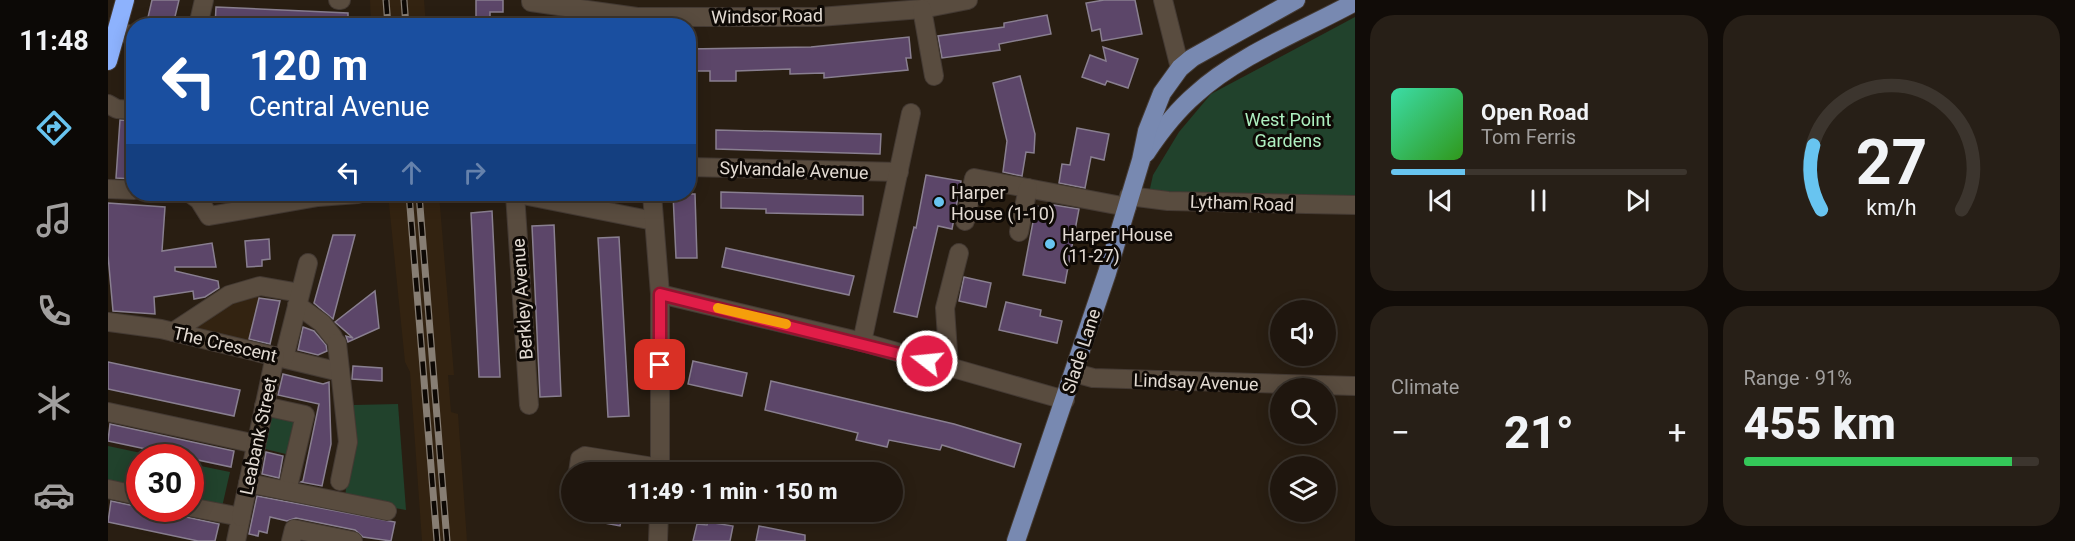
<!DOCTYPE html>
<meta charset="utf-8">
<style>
:root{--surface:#1f160e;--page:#271f17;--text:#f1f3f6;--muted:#a19f9e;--line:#3c352e;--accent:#68c4f0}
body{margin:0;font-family:Roboto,sans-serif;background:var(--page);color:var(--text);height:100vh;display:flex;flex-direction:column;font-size:22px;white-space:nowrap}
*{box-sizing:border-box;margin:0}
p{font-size:20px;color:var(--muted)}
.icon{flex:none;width:33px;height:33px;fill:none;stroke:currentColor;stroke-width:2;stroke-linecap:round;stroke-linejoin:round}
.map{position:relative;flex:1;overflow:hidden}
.drawer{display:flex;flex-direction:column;gap:15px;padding:15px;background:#110c08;width:720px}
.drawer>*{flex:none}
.hud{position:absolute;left:18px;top:18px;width:570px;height:183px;border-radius:24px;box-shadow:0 3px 15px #0003,0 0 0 2px var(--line);background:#1a4fa0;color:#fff;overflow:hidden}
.tools{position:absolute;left:1162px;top:300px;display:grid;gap:12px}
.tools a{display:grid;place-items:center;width:66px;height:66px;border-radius:50%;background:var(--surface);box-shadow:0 3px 15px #0003,0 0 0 2px var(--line);font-size:30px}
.speed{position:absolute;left:18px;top:444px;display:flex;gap:12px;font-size:30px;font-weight:700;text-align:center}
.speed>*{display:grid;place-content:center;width:78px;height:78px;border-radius:50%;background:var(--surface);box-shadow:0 3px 15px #0003,0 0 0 2px var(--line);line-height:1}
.speed .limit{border:9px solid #d22;background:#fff;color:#111}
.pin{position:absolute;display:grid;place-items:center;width:51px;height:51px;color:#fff;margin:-26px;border-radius:12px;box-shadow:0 3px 9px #0006}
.me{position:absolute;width:66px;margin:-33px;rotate:286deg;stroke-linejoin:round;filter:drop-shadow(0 0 4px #0008)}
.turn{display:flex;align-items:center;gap:21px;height:126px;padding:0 24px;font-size:27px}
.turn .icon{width:78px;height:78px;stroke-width:2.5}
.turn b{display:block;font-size:42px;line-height:51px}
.lanes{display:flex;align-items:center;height:57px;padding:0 24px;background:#0003;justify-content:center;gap:30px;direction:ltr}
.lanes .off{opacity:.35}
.big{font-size:45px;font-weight:800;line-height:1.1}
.drawer .card{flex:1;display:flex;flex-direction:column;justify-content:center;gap:9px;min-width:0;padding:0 21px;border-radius:24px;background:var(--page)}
.drawer .dial{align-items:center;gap:0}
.dial svg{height:156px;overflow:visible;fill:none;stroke:var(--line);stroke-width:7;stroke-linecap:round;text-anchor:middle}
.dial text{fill:var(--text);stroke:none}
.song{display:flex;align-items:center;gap:18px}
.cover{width:72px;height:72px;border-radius:9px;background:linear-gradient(135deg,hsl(160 70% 55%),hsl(110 70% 35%))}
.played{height:6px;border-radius:3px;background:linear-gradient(90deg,var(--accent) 25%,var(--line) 25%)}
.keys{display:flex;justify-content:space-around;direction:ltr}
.heat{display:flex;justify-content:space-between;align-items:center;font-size:33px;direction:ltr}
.charge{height:9px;border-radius:4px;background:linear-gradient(90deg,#34c759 91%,var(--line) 0)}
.drawer .tiles{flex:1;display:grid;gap:15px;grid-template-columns:repeat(2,1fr)}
.trip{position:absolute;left:453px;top:462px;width:342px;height:60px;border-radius:30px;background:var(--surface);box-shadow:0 3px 15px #0003,0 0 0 2px var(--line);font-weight:800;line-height:60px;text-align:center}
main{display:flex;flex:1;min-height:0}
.dock{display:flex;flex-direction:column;width:108px;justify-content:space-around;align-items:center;background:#0c0906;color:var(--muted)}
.dock .icon{width:42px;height:42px}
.dock .active{color:var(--accent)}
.dock b{font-size:27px;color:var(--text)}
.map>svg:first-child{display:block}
.built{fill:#332311}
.green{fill:#21422c}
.building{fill:#5c4669;stroke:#897f90;stroke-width:1.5}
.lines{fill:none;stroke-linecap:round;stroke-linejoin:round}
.minor-casing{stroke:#443a33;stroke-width:20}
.major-casing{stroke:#443a33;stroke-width:20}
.highway-casing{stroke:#443a33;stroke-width:20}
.minor{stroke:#594c3f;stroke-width:18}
.major{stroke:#7889b1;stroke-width:18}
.highway{stroke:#8db2fd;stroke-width:18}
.rail-casing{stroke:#877e74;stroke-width:7}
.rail{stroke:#0e0905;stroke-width:4.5;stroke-dasharray:14;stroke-linecap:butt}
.route-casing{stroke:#92132f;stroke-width:15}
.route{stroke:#e11d48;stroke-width:10}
.slow{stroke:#f59e0b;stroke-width:10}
.poi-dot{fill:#68c4f0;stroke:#0e0905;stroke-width:2}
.labels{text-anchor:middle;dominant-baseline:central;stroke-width:6;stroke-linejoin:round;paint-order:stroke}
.street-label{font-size:18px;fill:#e3dbd3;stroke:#0e0905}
.park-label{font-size:18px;fill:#aeefc0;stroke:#0e0905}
.poi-label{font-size:18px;fill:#e3dbd3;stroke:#0e0905;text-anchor:start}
</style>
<main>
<nav class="dock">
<b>11:48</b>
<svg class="icon active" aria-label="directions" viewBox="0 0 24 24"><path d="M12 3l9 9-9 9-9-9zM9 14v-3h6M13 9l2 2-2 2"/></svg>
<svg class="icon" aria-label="music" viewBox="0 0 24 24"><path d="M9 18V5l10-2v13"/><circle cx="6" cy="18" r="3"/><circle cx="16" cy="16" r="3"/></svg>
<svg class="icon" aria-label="phone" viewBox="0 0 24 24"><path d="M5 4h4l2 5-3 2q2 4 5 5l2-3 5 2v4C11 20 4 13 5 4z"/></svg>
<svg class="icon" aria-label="climate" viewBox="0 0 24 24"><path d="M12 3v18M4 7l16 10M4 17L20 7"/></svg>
<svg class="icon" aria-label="car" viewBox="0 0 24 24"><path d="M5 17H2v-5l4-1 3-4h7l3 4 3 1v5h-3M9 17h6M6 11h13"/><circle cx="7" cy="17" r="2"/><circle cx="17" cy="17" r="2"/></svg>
</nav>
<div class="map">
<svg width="1247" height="541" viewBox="0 0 1247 541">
<rect width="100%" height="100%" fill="#291e12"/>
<!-- built -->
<g class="built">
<path d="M 262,0 L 316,0 L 318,25 L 263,25 Z"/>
<path d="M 280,194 L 331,194 L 346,375 L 340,375 L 343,412 L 350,414 L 359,541 L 314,541 L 302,372 L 297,362 Z"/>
<path d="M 152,291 L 140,342 L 85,330 L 128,297 Z"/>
</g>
<!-- green -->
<g class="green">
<path d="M 1247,17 L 1247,198 L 1041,193 L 1045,175 L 1071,132 L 1103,94 Z"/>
<path d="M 290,404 L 298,510 L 237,499 L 246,405 Z"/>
<path d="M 161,412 L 194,420 L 186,456 L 153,448 Z"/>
<path d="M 0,446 L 52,457 L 32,458 L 31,489 L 0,483 Z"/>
<path d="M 83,464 L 122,472 L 114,507 L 83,500 Z"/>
</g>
<!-- building -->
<g class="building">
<path d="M 44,0 L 71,0 L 65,25 L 38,26 Z"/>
<path d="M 368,0 L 395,0 L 395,12 L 382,12 L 382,26 L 368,26 Z"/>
<path d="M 996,0 L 1027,0 L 1034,34 L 994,41 L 992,29 L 984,31 L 978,3 Z"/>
<path d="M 108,7 L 240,13 L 240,26 L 107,26 Z"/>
<path d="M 939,15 L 943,34 L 891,44 L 892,50 L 834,58 L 830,36 L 896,27 L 896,23 Z"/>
<path d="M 801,37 L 803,58 L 798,58 L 800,70 L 716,78 L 716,73 L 682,74 L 682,69 L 628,71 L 628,81 L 602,81 L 602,71 L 580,71 L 580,49 L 703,47 Z"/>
<path d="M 995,47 L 1030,59 L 1020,88 L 999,81 L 997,85 L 974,77 L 982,55 L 998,61 Z"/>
<path d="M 912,76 L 927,134 L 926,153 L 918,152 L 914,176 L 895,172 L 899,141 L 885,83 Z"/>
<path d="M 12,120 L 26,121 L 26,179 L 8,178 Z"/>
<path d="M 969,128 L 1001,134 L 996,160 L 983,157 L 977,188 L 951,183 L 954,164 L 962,165 Z"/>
<path d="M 608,130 L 773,134 L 772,154 L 608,149 Z"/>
<path d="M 818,175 L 853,181 L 844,229 L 830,226 L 809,317 L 786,312 L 806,227 L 808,228 Z"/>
<path d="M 613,192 L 755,196 L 755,215 L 658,213 L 658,209 L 613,208 Z"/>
<path d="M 565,194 L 587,194 L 589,258 L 568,258 Z"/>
<path d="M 0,203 L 57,207 L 54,251 L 104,243 L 108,267 L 67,267 L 67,271 L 110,281 L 111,288 L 97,297 L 86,299 L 85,291 L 46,297 L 47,314 L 5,311 L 0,255 Z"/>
<path d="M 946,205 L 971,209 L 957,283 L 915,275 L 928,206 L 945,210 Z"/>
<path d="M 384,211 L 392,377 L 371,377 L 363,213 Z"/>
<path d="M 446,225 L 453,396 L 432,397 L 424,226 Z"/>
<path d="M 225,235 L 247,235 L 225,319 L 206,303 Z"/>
<path d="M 511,237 L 521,416 L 500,417 L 490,238 Z"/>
<path d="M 161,239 L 162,259 L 154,260 L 154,266 L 139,267 L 137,241 Z"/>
<path d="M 618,248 L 746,276 L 741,295 L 614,267 Z"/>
<path d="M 856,277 L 883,283 L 878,307 L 851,301 Z"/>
<path d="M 267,291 L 271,328 L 240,342 L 238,336 L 245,338 L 227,322 Z"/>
<path d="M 151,298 L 172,301 L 162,344 L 141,339 Z"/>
<path d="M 898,302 L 933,310 L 932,316 L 954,321 L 949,343 L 891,330 Z"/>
<path d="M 195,327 L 206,331 L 218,345 L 219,351 L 210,355 L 190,350 Z"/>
<path d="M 585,361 L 639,373 L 634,396 L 580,384 Z"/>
<path d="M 0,362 L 132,390 L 126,416 L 0,389 Z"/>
<path d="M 245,366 L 274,368 L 274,381 L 244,379 Z"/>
<path d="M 175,374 L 215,384 L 221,382 L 223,444 L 214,486 L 193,482 L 195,481 L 211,404 L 170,395 Z"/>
<path d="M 663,381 L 846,424 L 913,444 L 906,467 L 834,445 L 832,450 L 781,440 L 779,447 L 748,440 L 750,433 L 657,410 Z"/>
<path d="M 2,424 L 126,451 L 123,467 L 0,441 Z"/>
<path d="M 158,452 L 175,456 L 171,478 L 154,474 Z"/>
<path d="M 149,496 L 287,522 L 283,541 L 255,537 L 247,530 L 188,518 L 179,521 L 162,517 L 159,533 L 151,531 L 150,536 L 141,534 Z"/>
<path d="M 3,501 L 111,524 L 107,541 L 90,541 L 0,522 Z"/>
<path d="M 469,512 L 515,512 L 512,526 L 469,518 Z"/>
<path d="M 600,522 L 625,526 L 622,541 L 585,541 L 589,524 L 599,525 Z"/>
<path d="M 651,526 L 697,535 L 697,541 L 648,541 Z"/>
</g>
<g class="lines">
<defs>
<g id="minor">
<path d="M 230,0 L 233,0"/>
<path d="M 423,0 L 423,2 L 529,17 L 711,17 L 814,9 L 860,0"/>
<path d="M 1055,0 L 1072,68"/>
<path d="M 814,9 L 826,76"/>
<path d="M 90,26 L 96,0"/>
<path d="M 10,31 L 26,36"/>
<path d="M 0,104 L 9,109 L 26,110"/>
<path d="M 580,167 L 791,172"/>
<path d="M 0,189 L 26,190"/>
<path d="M 83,194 L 91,200 L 101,216 L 210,197 L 250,194"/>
<path d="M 407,194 L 421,405"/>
<path d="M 410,194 L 546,221"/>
<path d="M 544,194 L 552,294 L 552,472"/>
<path d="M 1021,196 L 1060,201 L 1247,205"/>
<path d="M 857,221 L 866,178 L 1019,207"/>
<path d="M 911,232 L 920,188"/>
<path d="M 552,294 L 754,342 L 957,400"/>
<path d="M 189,305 L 214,323 L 225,337"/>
<path d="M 0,322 L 53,329 L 232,372"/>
<path d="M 65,332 L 121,295 L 152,286 L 192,293"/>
<path d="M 754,342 L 803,113"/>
<path d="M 229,343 L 240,442 L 232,481"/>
<path d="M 176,358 L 200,263"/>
<path d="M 841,367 L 837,308 L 851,253"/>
<path d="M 967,373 L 985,378 L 1247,386"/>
<path d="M 156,406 L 197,415 L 179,491"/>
<path d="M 0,412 L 148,444"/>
<path d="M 470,472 L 472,459 L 477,456 L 552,468"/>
<path d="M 140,483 L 279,511"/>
<path d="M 0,489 L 32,496"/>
<path d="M 82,507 L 133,517 L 128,541"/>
<path d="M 133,517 L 167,356"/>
<path d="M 183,541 L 186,529 L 245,541"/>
<path d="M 550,541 L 551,512"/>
</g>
<g id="major">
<path d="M 1038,153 C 1052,132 1068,111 1088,94 C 1129,56 1198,29 1247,2"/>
<path d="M 908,541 L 999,273 L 1033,160 L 1039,131 L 1054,93 L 1072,68 L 1084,58 L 1188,0"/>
</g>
<path id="highway" d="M 0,61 L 17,0"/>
</defs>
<!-- minor casing -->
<use href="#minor" class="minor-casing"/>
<!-- major casing -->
<use href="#major" class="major-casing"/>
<!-- highway casing -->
<use href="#highway" class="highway-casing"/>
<!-- minor -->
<use href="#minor" class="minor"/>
<!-- major -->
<use href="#major" class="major"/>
<!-- highway -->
<use href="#highway" class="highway"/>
<defs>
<g id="rail">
<path d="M 278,0 L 280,26"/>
<path d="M 296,0 L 298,26"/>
<path d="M 301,194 L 329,541"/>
<path d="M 311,194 L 339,541"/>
</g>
</defs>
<!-- rail casing -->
<use href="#rail" class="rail-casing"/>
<!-- rail -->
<use href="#rail" class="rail"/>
</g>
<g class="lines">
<defs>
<path id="route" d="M 552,365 L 552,294 L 819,361"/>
</defs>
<!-- route casing -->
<use href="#route" class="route-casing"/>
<!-- route -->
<use href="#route" class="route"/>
<!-- slow -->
<path class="slow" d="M 610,308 L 678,324"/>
</g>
<!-- markers -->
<g class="poi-dot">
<circle cx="831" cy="202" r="6"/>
<circle cx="942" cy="244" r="6"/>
</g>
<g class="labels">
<!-- street labels -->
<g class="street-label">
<text transform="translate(659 16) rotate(-1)">Windsor Road</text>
<text transform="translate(686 170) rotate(2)">Sylvandale Avenue</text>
<text transform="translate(1134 203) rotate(2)">Lytham Road</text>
<text transform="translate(414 299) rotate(-94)">Berkley Avenue</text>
<text transform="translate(117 344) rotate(13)">The Crescent</text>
<text transform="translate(973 351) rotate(-72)">Slade Lane</text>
<text transform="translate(1088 382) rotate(2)">Lindsay Avenue</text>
<text transform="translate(150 436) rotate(-78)">Leabank Street</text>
</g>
<!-- park labels -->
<g class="park-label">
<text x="1180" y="119">West Point<tspan x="1180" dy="21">Gardens</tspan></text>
</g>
<!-- poi labels -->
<g class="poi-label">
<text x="843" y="192">Harper<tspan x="843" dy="21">House (1-10)</tspan></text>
<text x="954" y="234">Harper House<tspan x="954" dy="21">(11-27)</tspan></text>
</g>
</g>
</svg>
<div class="tools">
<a><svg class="icon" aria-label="sound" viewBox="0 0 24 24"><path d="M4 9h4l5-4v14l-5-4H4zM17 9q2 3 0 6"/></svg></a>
<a><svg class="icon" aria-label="search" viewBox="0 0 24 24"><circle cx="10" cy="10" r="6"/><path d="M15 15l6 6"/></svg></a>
<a><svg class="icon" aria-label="layers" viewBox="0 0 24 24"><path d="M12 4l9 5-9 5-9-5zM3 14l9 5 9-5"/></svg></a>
</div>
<div class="speed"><div class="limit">30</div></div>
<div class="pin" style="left:552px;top:365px;background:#d93025"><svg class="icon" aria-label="arrive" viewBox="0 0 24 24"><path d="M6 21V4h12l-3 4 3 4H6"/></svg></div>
<svg class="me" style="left:819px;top:361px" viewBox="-20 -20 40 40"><circle r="17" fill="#e11d48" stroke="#fff" stroke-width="3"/><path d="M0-11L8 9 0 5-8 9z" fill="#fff"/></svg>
<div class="trip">11:49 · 1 min · 150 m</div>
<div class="hud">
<div class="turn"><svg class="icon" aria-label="left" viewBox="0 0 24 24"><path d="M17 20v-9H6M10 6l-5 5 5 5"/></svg><div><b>120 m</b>Central Avenue</div></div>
<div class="lanes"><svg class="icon" aria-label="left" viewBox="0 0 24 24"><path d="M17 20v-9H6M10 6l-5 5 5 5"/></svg><svg class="icon off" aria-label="ahead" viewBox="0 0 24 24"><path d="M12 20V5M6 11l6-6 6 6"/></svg><svg class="icon off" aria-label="right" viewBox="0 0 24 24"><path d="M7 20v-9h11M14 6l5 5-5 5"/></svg></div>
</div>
</div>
<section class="drawer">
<div class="tiles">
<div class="card">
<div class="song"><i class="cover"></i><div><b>Open Road</b><p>Tom Ferris</p></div></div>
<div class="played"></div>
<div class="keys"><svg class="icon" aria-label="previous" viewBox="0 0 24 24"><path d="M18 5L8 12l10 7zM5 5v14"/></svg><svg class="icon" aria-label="pause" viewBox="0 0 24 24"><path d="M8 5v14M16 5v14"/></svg><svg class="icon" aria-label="next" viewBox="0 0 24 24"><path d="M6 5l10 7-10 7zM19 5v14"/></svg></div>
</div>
<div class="card dial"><svg viewBox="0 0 100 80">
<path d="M14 69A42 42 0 1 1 86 69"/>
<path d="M14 69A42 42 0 0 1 10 36" stroke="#68c4f0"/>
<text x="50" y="56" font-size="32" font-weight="700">27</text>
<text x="50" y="72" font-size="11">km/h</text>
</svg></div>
<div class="card"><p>Climate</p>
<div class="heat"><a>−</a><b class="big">21°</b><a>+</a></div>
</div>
<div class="card"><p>Range · 91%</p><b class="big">455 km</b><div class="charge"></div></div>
</div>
</section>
</main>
